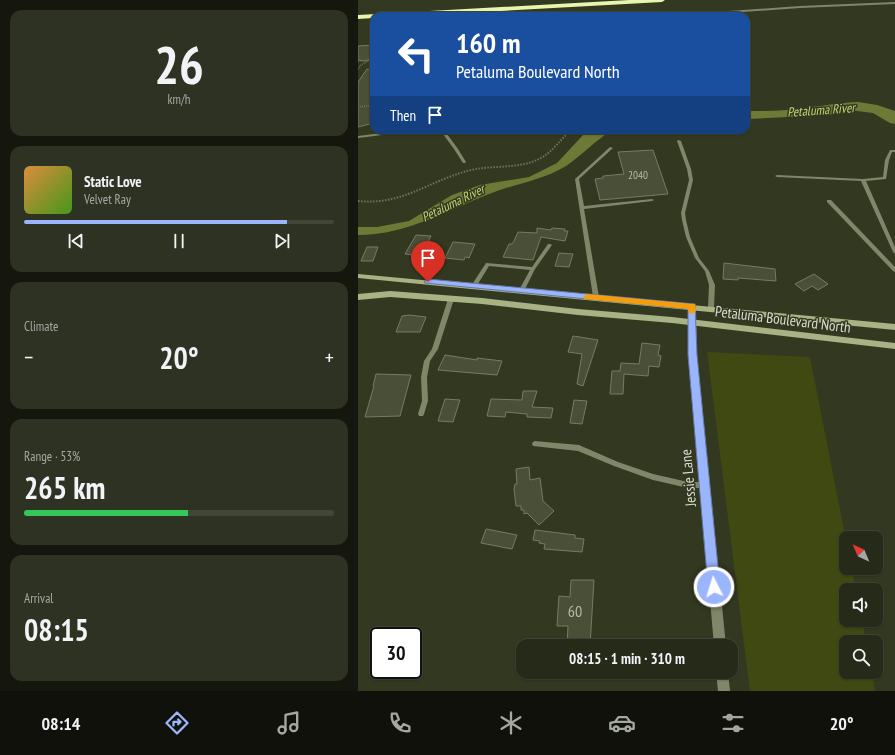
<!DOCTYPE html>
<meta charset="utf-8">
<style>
:root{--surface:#262a19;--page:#2e3222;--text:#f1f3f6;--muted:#a4a7a2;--line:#424638;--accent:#9bb5fd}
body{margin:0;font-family:"PT Sans Narrow",sans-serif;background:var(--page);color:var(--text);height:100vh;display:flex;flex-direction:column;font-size:15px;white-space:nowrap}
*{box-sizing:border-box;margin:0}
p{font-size:13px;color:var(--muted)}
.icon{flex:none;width:22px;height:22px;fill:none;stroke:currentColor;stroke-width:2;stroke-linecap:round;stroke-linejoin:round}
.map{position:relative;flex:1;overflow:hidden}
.drawer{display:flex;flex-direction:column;gap:10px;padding:10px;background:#15170e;width:358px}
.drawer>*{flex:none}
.hud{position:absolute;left:12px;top:12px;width:380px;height:122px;border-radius:12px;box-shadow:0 1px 3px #0004,0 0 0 1px var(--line);background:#1a4fa0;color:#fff;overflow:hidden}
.needle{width:26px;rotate:316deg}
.fabs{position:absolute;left:481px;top:531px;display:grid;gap:8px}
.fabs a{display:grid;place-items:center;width:44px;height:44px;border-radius:8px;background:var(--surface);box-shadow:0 1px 3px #0004,0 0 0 1px var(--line);font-size:20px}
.speed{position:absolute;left:12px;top:627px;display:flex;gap:8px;font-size:20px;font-weight:700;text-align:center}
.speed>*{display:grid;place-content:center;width:52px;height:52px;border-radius:50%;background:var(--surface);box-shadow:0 1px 3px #0004,0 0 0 1px var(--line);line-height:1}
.speed .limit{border:2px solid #111;border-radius:6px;background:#fff;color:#111}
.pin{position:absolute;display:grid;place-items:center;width:34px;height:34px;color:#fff;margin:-41px -17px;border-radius:50% 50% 50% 0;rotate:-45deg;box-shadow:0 0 4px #0007}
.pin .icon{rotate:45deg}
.me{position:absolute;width:44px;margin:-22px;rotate:355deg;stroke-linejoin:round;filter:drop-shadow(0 0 3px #0008)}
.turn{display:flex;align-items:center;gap:14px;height:84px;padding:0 20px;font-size:18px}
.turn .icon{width:52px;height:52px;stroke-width:2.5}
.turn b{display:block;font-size:28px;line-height:34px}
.then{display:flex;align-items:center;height:38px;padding:0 20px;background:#0003;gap:8px;font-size:15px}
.big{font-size:30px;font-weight:600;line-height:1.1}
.drawer .tile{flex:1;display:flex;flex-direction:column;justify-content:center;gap:6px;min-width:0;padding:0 14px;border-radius:12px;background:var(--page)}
.drawer .dial{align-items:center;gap:0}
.dial b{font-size:52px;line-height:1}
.song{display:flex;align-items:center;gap:12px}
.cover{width:48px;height:48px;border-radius:6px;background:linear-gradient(135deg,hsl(30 70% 55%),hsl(100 70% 35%))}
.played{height:4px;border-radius:2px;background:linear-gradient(90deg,var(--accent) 85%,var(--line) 85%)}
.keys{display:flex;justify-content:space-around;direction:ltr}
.heat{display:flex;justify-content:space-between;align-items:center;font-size:22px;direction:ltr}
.charge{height:6px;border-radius:3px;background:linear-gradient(90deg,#34c759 53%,var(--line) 0)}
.trip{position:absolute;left:158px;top:639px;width:222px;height:40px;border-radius:12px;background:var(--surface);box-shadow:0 1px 3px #0004,0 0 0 1px var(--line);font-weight:600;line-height:40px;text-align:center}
.tab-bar{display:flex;height:64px;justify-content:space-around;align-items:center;background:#0f110a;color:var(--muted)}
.tab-bar .icon{width:28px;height:28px}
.tab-bar .current{color:var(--accent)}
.tab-bar b{font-size:18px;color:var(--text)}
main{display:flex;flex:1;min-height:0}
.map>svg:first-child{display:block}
.green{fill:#3f4911}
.water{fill:#6d7a36}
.building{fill:#4a4f38;stroke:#767c63}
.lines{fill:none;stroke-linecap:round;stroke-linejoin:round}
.path-far1{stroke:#6f735f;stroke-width:1.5;stroke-dasharray:1 1;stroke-linecap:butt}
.path{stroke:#6f735f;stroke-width:2;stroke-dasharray:1.5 1.5;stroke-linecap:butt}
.lane{fill:#7f8669;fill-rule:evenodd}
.street{fill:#7f8669;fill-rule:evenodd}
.secondary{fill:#a8b385;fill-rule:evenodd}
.highway{fill:#e5f6ae;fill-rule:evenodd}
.route{fill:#9bb5fd;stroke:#6576a4}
.slow{fill:#f59e0b}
.labels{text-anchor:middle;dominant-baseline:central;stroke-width:3;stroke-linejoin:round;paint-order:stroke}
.far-number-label{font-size:11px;fill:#b6baaa}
.far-water-label{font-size:13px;font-style:italic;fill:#c0d474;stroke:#333821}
.street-label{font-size:15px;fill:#daded0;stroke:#333821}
.near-number-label{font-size:16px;fill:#b6baaa}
</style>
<main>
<section class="drawer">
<div class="tile dial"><b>26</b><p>km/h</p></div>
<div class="tile">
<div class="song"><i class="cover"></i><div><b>Static Love</b><p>Velvet Ray</p></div></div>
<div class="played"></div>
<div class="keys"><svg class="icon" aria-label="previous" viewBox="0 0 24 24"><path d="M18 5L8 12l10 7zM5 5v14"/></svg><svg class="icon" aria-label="pause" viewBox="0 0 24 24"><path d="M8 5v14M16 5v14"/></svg><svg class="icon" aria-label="next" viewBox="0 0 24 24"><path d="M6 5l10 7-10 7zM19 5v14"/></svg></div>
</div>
<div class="tile"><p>Climate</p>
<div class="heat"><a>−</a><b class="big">20°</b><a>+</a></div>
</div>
<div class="tile"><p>Range · 53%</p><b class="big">265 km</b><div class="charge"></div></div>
<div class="tile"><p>Arrival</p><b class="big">08:15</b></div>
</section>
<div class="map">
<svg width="537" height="691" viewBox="0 0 537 691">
<rect width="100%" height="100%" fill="#333821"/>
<!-- green -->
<path class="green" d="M 349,352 L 452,357 L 488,540 L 488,568 L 493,568 L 498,590 L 488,590 L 488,620 L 504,620 L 508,642 L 488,642 L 488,672 L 514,672 L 517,691 L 392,691 Z"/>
<!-- water -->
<g class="water">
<path d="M 500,102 L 519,105 L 537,111 L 537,124 L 532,123 L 515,113 L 484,109 L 472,115 L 388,119 L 388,111 C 401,111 415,111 429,110 C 453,108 475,103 500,102 Z"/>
<path d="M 233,130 L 254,130 C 237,141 224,155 208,166 C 187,179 162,183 139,191 C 93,208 51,235 0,235 L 0,227 L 19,227 L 51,221 L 94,195 L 122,185 L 171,177 L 199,163 L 226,134 Z"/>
</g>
<!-- building -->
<g class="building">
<path d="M 15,45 L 14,49 L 16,55 L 8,61 L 0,60 L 0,46 Z"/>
<path d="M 9,69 L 16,70 L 16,123 L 0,127 L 0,82 Z"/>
<path d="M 295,150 L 310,194 L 242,200 L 237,179 L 245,178 L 245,176 L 266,174 L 260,152 Z"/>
<path d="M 179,228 L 193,230 L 194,228 L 207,229 L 206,231 L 210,231 L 207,241 L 183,237 L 175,260 L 145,257 L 151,244 L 154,244 L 156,241 L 160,232 L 179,233 Z"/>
<path d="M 58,235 L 73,236 L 63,256 L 47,254 Z"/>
<path d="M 95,242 L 117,244 L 111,258 L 107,257 L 106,260 L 87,258 Z"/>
<path d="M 9,247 L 20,247 L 15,261 L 3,261 Z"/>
<path d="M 201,253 L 215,254 L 211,267 L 197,266 Z"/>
<path d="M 366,263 L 417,269 L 418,281 L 380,278 L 380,280 L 365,279 Z"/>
<path d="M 456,274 L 470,284 L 460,290 L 454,286 L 446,291 L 437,284 Z"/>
<path d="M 51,315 L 68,317 L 62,332 L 38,332 L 44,316 Z"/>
<path d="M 215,336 L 240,340 L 225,386 L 219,384 L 224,354 L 210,352 Z"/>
<path d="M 284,343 L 302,345 L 300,355 L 303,356 L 301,367 L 291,366 L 290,376 L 266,374 L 265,394 L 252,394 L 254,371 L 262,371 L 263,363 L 281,364 Z"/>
<path d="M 87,355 L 119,360 L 119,358 L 144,361 L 139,375 L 80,370 Z"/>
<path d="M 18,374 L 53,375 L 42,416 L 7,417 L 16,386 L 15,386 Z"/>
<path d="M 165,391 L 179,391 L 174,407 L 195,408 L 193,418 L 169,417 L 169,414 L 148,412 L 147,417 L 129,416 L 133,399 L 164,400 Z"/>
<path d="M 87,399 L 102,400 L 95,422 L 80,421 Z"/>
<path d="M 216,400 L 229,401 L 224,424 L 212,423 Z"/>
<path d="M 171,467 L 172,480 L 182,478 L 185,501 L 196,511 L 181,525 L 169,513 L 166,514 L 166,510 L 163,510 L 163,506 L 158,506 L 156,489 L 157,484 L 159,484 L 158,469 Z"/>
<path d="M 128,529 L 159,535 L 154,549 L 123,543 Z"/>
<path d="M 177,530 L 217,535 L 217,538 L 226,539 L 224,552 L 186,549 L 187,544 L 181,543 L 182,541 L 175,540 Z"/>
<path d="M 213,580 L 236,580 L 232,646 L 209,646 L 210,626 L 199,626 L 201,596 L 212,597 Z"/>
</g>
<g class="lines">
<!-- path-far1 -->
<g class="path-far1">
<path d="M 0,61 L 16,60"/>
<path d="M 0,69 L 3,65 L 16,58"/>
<path d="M 0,107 L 16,105"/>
</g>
<!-- path -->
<path class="path" d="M 0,201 C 44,206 72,180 113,170 C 135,165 158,169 179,160 C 193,154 202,140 213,130"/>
<!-- lane -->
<g class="lane">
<path d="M 537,2 L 537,4 L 442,8 L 327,16 L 313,16 L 314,15 L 442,6 Z"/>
<path d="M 48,130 L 59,130 L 57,131 L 0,138 L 0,136 Z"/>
<path d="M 82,130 L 86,130 L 100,149 L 108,162 L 107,163 L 105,163 L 96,149 Z"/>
<path d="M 320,140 L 323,141 L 333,169 L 335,180 L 327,213 L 328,220 L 332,237 L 341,258 L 351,271 L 357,285 L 356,308 L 353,310 L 350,308 L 351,285 L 347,271 L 337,258 L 328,237 L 324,220 L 323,213 L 331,180 L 329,169 L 319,141 Z"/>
<path d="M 252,147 L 255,148 L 221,179 L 226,206 L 294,199 L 296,200 L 294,201 L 226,209 L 241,297 L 238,299 L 235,297 L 217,179 Z"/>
<path d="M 532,150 L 537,150 L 537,152 L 534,152 L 531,160 L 528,179 L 508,181 L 537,247 L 537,254 L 535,252 L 503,181 L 419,177 L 417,176 L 419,175 L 505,179 L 525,177 L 527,160 Z"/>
<path d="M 469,200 L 473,200 L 537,267 L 537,272 L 535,271 L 469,202 Z"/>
<path d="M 190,244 L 192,244 L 194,245 L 177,269 L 166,291 L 162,291 L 161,290 L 172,270 L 131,266 L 118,287 L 116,288 L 113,286 L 128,263 L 174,267 Z"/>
<path d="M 93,297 L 96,299 L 80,349 L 72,361 L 69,377 L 70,401 L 66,414 L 65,416 L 61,416 L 60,414 L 64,401 L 63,377 L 66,361 L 74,349 L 90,299 Z"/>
<path d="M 177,441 L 221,445 L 260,462 L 295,474 L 330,482 L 347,482 L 349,483 L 350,485 L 349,487 L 347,488 L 330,488 L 295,480 L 256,466 L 220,451 L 175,446 L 174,444 L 175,442 Z"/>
</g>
<!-- street -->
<g class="street">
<path d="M 334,304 L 338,307 L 339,355 L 368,646 L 356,646 L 331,355 L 330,307 Z"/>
<path d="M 358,672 L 370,672 L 372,691 L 360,691 Z"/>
</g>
<!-- secondary -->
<g class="secondary">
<path d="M 0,274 L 537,324 L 537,330 L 0,278 Z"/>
<path d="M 32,291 L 124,298 L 220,309 L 314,317 L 537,343 L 537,349 L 314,323 L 220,315 L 124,304 L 32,297 L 0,300 L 0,294 Z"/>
</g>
<!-- highway -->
<path class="highway" d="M 271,0 L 307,0 L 304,2 L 52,16 L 16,16 L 16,18 L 0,19 L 0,15 Z"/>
</g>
<!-- route -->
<path class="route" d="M 70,279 L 337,304 L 339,355 L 362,587 L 361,592 L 356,593 L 352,592 L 350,587 L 330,355 L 330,309 L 67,283 L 66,282 Z"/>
<!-- slow -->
<path class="slow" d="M 229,294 L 334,304 L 337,304 L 338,311 L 334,314 L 331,313 L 330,309 L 226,299 L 225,297 Z"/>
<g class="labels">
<!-- far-number labels -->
<g class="far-number-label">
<text x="280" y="175">2040</text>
</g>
<!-- far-water labels -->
<g class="far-water-label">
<text transform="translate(463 110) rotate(-4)">Petaluma River</text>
<text transform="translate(95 203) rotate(-26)">Petaluma River</text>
</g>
<!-- street labels -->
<g class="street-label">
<text transform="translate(425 319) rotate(7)">Petaluma Boulevard North</text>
<text transform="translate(330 478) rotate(-95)">Jessie Lane</text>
</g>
<!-- near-number labels -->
<g class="near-number-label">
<text x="217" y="611">60</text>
</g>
</g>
</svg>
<div class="fabs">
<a><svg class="needle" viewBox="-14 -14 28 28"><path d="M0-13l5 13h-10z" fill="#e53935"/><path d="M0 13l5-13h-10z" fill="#a4a7a2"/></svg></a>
<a><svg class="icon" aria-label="sound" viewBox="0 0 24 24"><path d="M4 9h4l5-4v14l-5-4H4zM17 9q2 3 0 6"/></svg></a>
<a><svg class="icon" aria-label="search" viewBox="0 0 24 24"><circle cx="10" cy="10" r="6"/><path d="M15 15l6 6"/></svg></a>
</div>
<div class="speed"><div class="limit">30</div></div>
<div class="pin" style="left:70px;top:282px;background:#d93025"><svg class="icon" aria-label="arrive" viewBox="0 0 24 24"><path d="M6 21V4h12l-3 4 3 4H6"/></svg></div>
<svg class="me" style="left:356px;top:587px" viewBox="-20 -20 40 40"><circle r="17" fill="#9bb5fd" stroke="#fff" stroke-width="3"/><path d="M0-11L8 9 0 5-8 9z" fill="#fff"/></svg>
<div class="trip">08:15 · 1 min · 310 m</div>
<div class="hud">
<div class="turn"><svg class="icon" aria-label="left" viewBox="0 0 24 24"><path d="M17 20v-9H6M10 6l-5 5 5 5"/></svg><div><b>160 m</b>Petaluma Boulevard North</div></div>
<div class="then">Then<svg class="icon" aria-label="arrive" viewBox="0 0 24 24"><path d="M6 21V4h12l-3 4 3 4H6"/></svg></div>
</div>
</div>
</main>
<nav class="tab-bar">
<b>08:14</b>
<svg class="icon current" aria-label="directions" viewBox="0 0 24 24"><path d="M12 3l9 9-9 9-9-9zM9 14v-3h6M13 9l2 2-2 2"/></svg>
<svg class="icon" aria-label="music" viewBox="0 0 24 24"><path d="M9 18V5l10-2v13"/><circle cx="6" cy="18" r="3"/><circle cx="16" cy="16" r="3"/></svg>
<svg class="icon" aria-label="phone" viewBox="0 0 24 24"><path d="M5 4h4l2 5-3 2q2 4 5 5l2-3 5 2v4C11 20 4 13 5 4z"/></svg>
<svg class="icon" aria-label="climate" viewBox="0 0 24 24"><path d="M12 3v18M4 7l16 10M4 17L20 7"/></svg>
<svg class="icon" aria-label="car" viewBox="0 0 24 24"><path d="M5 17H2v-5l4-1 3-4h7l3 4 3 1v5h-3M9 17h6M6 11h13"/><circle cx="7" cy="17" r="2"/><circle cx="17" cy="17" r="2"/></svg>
<svg class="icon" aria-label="filters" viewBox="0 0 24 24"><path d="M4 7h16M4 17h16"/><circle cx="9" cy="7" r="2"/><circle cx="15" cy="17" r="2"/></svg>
<b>20°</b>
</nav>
